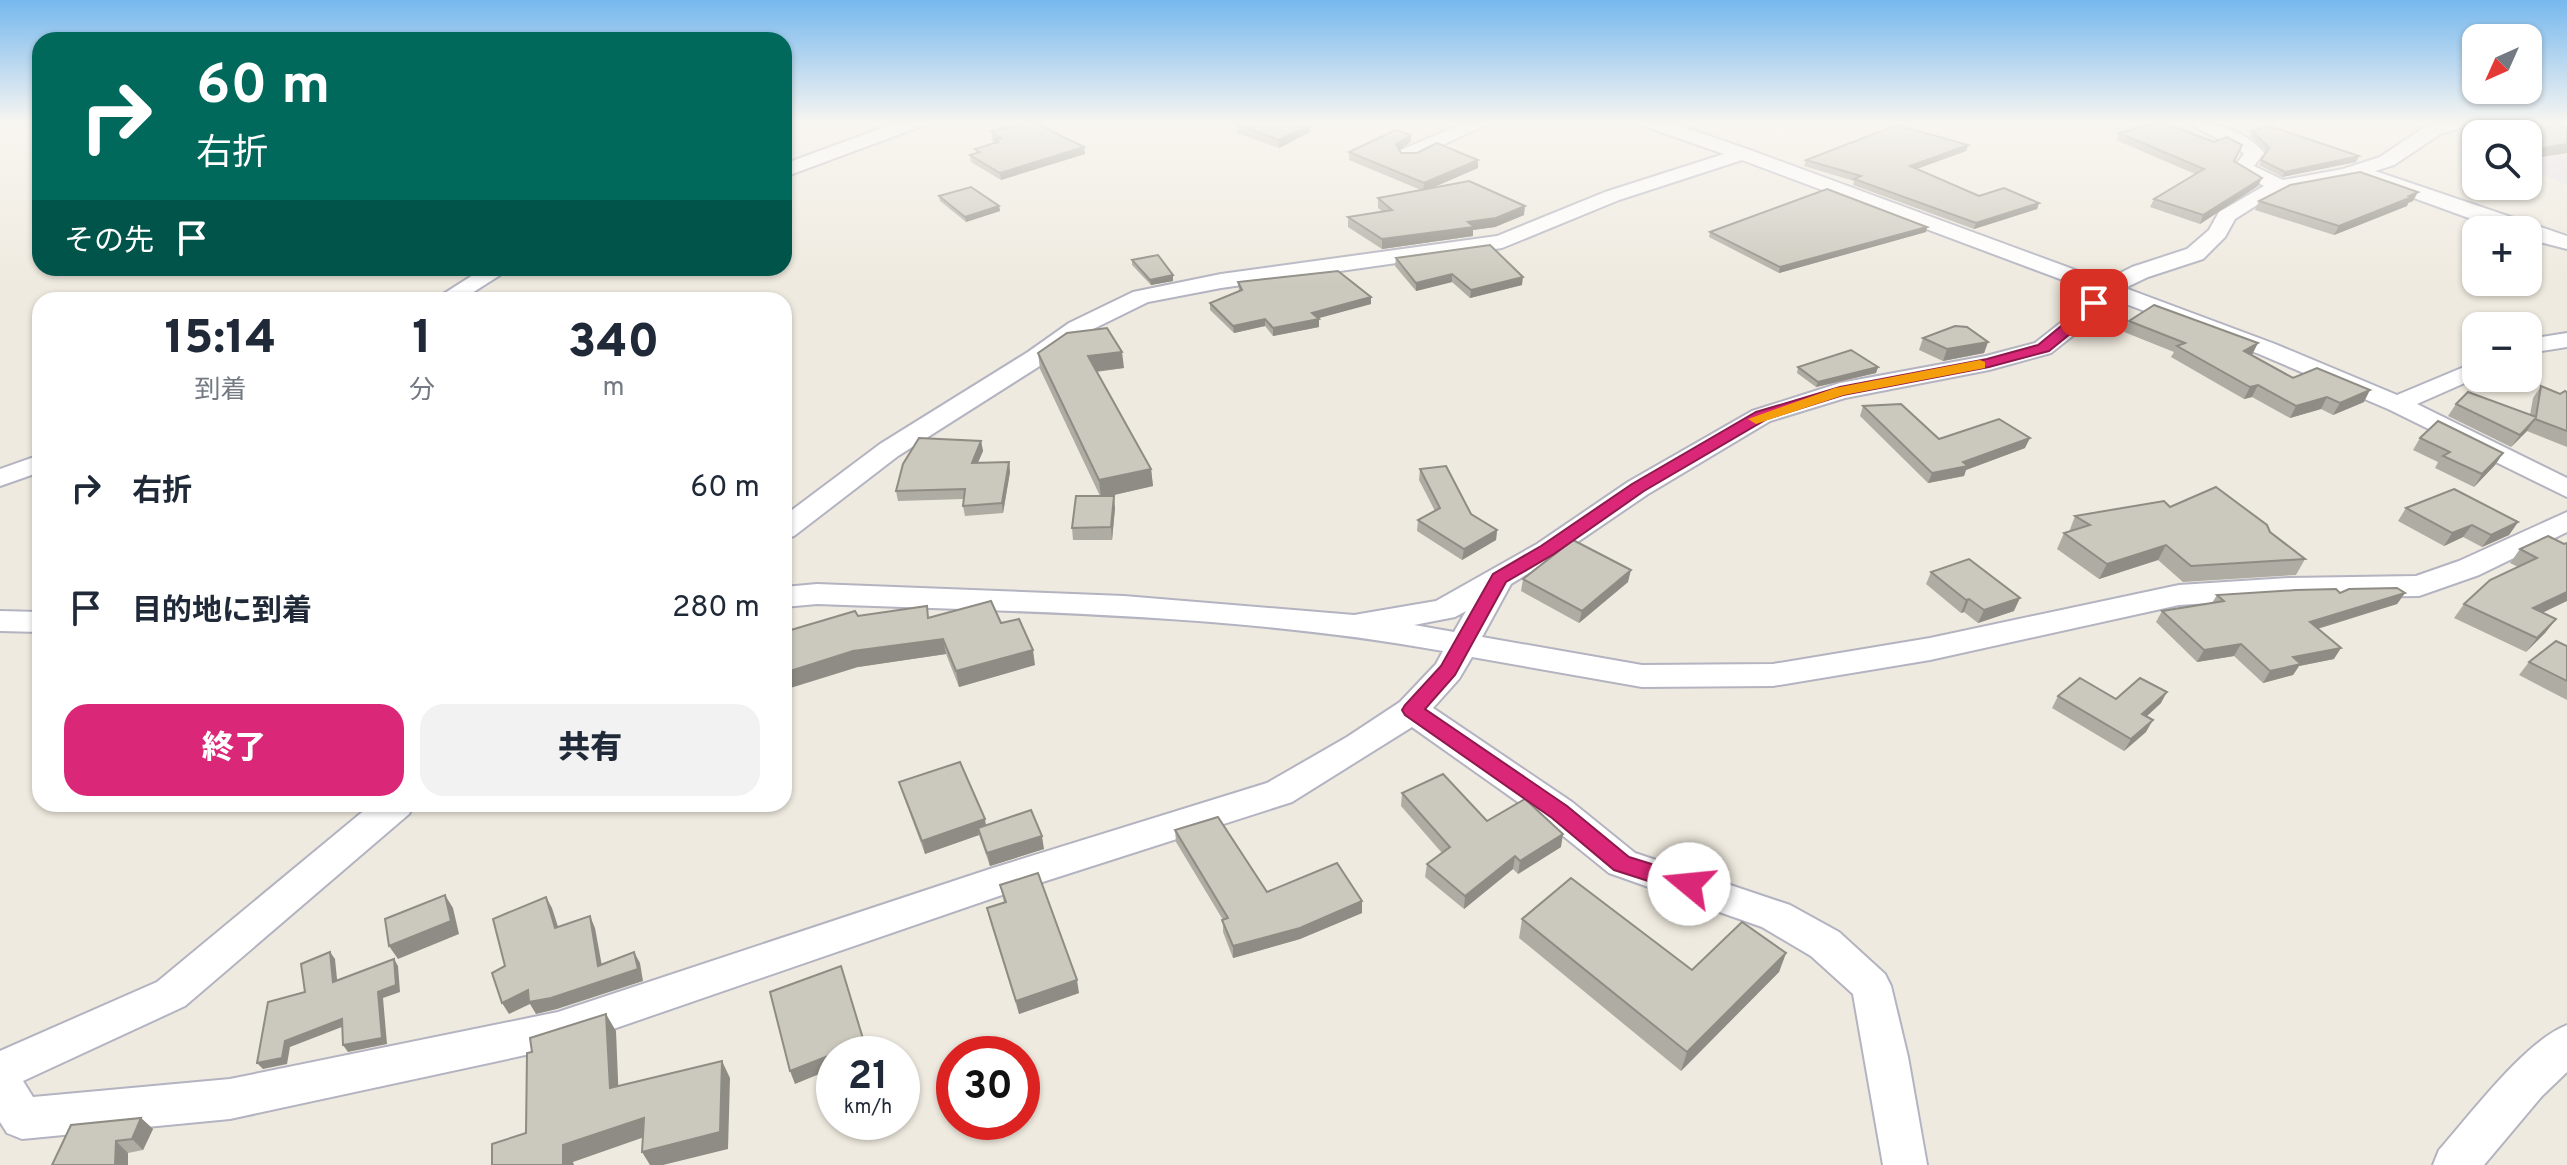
<!DOCTYPE html>
<html lang="ja">
<head>
<meta charset="utf-8">
<style>
  :root { --surface:#fff; --page:#f2f2f3; --text:#1f2937; --muted:#747a83; --accent:#db2777 }
  body { margin:0; font-family:Overpass,"Noto Sans JP",sans-serif; background:var(--page); color:var(--text); height:100vh; display:flex; flex-direction:column; font-size:30px; white-space:nowrap }
  * { box-sizing:border-box; margin:0 }
  p { font-size:26px; color:var(--muted) }
  .icon { flex:none; width:44px; height:44px; fill:none; stroke:currentColor; stroke-width:2; stroke-linecap:round; stroke-linejoin:round }
  .map { position:relative; flex:1; overflow:hidden }
  .sheet { position:absolute; left:32px; top:292px; width:760px; height:520px; display:flex; flex-direction:column; background:var(--surface); border-radius:24px; box-shadow:0 2px 6px #0004 }
  .sheet>* { flex:none }
  .banner { position:absolute; left:32px; top:32px; width:760px; height:244px; border-radius:24px; box-shadow:0 2px 6px #0004; background:#00695c; color:#fff; overflow:hidden }
  .needle { width:52px; rotate:225deg }
  .buttons { position:absolute; left:2462px; top:24px; display:grid; gap:16px }
  .buttons a { display:grid; place-items:center; width:80px; height:80px; border-radius:16px; background:var(--surface); box-shadow:0 2px 6px #0004; font-size:40px }
  .speed { position:absolute; left:816px; top:1036px; display:flex; gap:16px; font-size:40px; font-weight:700; text-align:center }
  .speed>* { display:grid; place-content:center; width:104px; height:104px; border-radius:50%; background:var(--surface); box-shadow:0 2px 6px #0004; line-height:1 }
  .speed small { font-size:20px; font-weight:400 }
  .speed .limit { border:12px solid #d22; background:#fff; color:#111 }
  .pin { position:absolute; display:grid; place-items:center; width:68px; height:68px; color:#fff; margin:-34px; border-radius:16px; box-shadow:0 4px 12px #0006 }
  .me { position:absolute; width:88px; margin:-44px; rotate:287deg; stroke-linejoin:round; filter:drop-shadow(0 0 6px #0008) }
  .turn { display:flex; align-items:center; gap:28px; height:168px; padding:0 32px; font-size:36px }
  .turn .icon { width:104px; height:104px; stroke-width:2.5 }
  .turn b { display:block; font-size:56px; line-height:68px }
  .then { display:flex; align-items:center; height:76px; padding:0 32px; background:#0003; gap:16px; font-size:30px }
  .eta { display:flex; justify-content:space-evenly; align-items:center; height:136px; text-align:center }
  .eta b { font-size:48px; font-weight:800; line-height:56px }
  .button { display:flex; gap:16px; margin-top:auto; padding:16px 32px }
  .button a { flex:1; height:92px; border-radius:24px; background:var(--accent); color:#fff; font-size:32px; font-weight:800; line-height:92px; text-align:center }
  .button a+a { background:var(--page); color:var(--text) }
  ul { padding:0; list-style:none }
  li { display:flex; align-items:center; gap:24px; height:120px; padding:0 32px }
  li div { flex:1 }
  li b { display:block; font-size:30px }
  li em { font-style:normal }
  .map>svg:first-child { display:block }
  .industrial { fill:#e3dfe8 }
  .lines { fill:none; stroke-linecap:round; stroke-linejoin:round }
  .minor-casing { stroke:#b3b3c1; stroke-width:4 }
  .minor { fill:#fff; fill-rule:evenodd }
  .wall { fill:#afaca3 }
  .shaded-wall { fill:#8e8c84 }
  .building { fill:#cbc8bd; stroke:#8e8c84; stroke-width:2 }
  .route { fill:#db2777; stroke:#8e194d; stroke-width:2 }
  .slow { fill:#f59e0b }
</style>
</head>
<body>
<div class="map">
<svg width="2567" height="1165" viewBox="0 0 2567 1165">
  <rect width="100%" height="100%" fill="#efeadf"/>
  <path class="industrial" d="M2567 155V185L2528 168V160Z"/>
  <g class="lines">
    <g class="minor-casing">
      <g id="minor">
        <path d="M898 122H925L922 126 784 177V164Z"/>
        <path d="M1466 122H1491L1415 158H1401L1398 154 1401 150Z"/>
        <path d="M1641 122H1669L1750 150 2105 281 2132 267 2187 249 2209 230 2219 212 2264 186 2233 168 2244 154 2240 150 2185 122C2212 122 2246 130 2264 153L2254 166 2283 180 2343 169 2380 157 2426 126 2440 122H2470L2467 126 2440 134 2394 165 2375 171 2567 236V249L2528 239V230H2502L2356 177 2285 191 2268 198 2235 219 2225 237 2203 259 2148 277 2125 288 2275 344 2397 395 2476 362V378L2417 404 2567 478V497L2388 409 2259 354 2110 298 2089 323 2051 353 1989 370 1845 398 1770 421 1648 494 1557 556 1511 584 1482 637 1642 665 1773 664 1930 638 2179 585 2289 578 2416 576 2459 561 2567 512V532L2479 575 2419 596 2289 598 2179 605 1930 660 1773 686 1642 687 1472 657 1459 679 1433 708 1572 802 1635 853 1790 905 1839 932 1885 974 1891 986 1908 1057 1927 1165H1883L1853 994 1811 956 1762 927 1609 873 1546 822 1412 727 1292 802 999 896 558 1048 230 1119 22 1139 7 1133 0 1122V1051L157 982 372 804H414L409 814 185 1006 23 1081 33 1097 230 1079 558 1012 993 868 1267 783 1347 737 1400 702 1436 664 1443 651C1237 614 1026 612 817 604L784 607V587L817 584 1124 596 1354 615 1436 601 1537 544 1628 482 1752 411 1840 383 1986 356 2035 343 2073 313 2092 291 1742 160 1619 200 1502 248 1221 288 1148 302 1085 333 1046 362 898 456 794 536 784 539V516L880 444 1028 352 1069 323 1133 292 1221 274 1497 236 1605 192 1724 154 1644 126ZM1466 611 1454 632 1414 625 1455 617Z"/>
        <path d="M484 268H511L461 300H434Z"/>
        <path d="M2567 333V347L2528 353V339Z"/>
        <path d="M40 455V472L0 486V469Z"/>
        <path d="M0 611 40 612V632L0 631Z"/>
        <path d="M2567 1025V1072L2542 1096 2484 1165H2433L2439 1150C2470 1115 2525 1041 2567 1025Z"/>
      </g>
    </g>
    <use href="#minor" class="minor"/>
  </g>
  <g class="wall">
    <path d="M1237 124H1311L1310 132 1279 148 1237 133Z"/>
    <path d="M2465 126 2567 128V153L2528 159V134H2476V143L2460 136Z"/>
    <path d="M991 131 1085 154 1001 180 971 162 970 155 976 153 975 149 995 143 994 140 992 138Z"/>
    <path d="M2252 131 2359 156 2356 162 2282 177 2259 165 2266 152 2250 136Z"/>
    <path d="M2119 133 2234 161 2262 178 2258 186 2200 224 2150 207 2154 199 2195 174 2116 140Z"/>
    <path d="M1411 135V142L1399 150 1401 153 1478 168 1431 188 1524 215 1495 227 1473 230V236L1382 249 1348 227V217L1383 212 1378 208V198L1421 190 1349 160V152Z"/>
    <path d="M1968 145 1966 151 1917 169 1979 196 2039 203 2037 209 1974 229 1853 185 1854 181 1804 166 1806 160Z"/>
    <path d="M939 196 999 206 1000 211 966 222 940 201Z"/>
    <path d="M2259 201H2413L2408 203 2407 206 2334 235 2255 210Z"/>
    <path d="M1927 227 1926 232 1779 273 1709 237 1710 232Z"/>
    <path d="M1396 258 1522 285 1470 298 1452 282 1416 291 1395 266Z"/>
    <path d="M1132 260 1173 275V281L1151 285 1132 265Z"/>
    <path d="M1238 282 1371 297V304L1318 318 1319 319V327L1273 336 1265 326 1234 333 1210 310V303L1239 291Z"/>
    <path d="M2129 321 2252 355 2293 378 2364 402 2333 415 2321 409 2290 418 2252 397 2244 399 2171 357 2174 352 2124 332Z"/>
    <path d="M1923 338 1988 342 1984 353 1943 361 1919 350Z"/>
    <path d="M1038 353 1124 368 1097 372 1151 469 1153 486 1109 496 1115 508 1112 540H1073L1072 528 1100 496 1040 369Z"/>
    <path d="M1798 367H1878L1876 373 1816 387 1797 373Z"/>
    <path d="M2541 386 2560 394 2567 392V447L2527 431 2511 447 2448 416 2456 404 2530 415 2533 398Z"/>
    <path d="M1863 406 1939 439 2025 448 1966 470 1964 476 1928 483 1860 416Z"/>
    <path d="M2420 438 2503 453 2495 465 2474 487 2435 468 2438 462 2413 450Z"/>
    <path d="M981 441 983 451 978 462H1009L1010 472 1003 513 965 516 963 506 964 499 898 501 896 491Z"/>
    <path d="M1420 469 1471 514 1497 530 1496 540 1462 560 1417 531 1418 520 1435 511 1419 480Z"/>
    <path d="M2170 507 2270 532 2305 559 2296 575 2183 582 2158 560 2099 579 2057 549 2064 533 2069 532 2075 516Z"/>
    <path d="M2406 508 2518 522 2509 535 2482 547 2463 537 2444 546 2398 521Z"/>
    <path d="M2548 536 2543 613 2556 619 2545 633 2526 652 2454 618 2464 604 2518 567 2510 563 2520 549Z"/>
    <path d="M1931 572 2014 611 1978 623 1964 612 1961 613 1926 584Z"/>
    <path d="M1523 579 1628 582 1579 623 1521 591Z"/>
    <path d="M2340 593H2405L2397 604 2318 629 2334 659 2299 666 2293 675 2263 683 2234 656 2197 662 2156 622 2162 611 2212 603 2217 595Z"/>
    <path d="M930 617 1001 623 1035 665 959 687 946 654 858 667Z"/>
    <path d="M2567 646V700L2519 675 2529 662Z"/>
    <path d="M2058 696 2116 699 2161 703 2146 717V732L2124 751 2052 708Z"/>
    <path d="M899 782 986 826 1044 849 990 866 979 835 925 854 903 795Z"/>
    <path d="M1402 793 1487 821 1561 847 1518 874 1513 869 1464 909 1425 877 1427 864 1442 853 1401 806Z"/>
    <path d="M1175 830 1267 892 1362 901V913L1300 939 1233 958 1223 932V920L1176 842Z"/>
    <path d="M1000 885 1079 993 1019 1014 990 921 987 908 1004 903Z"/>
    <path d="M1522 919 1692 970 1786 953 1779 972 1681 1071 1519 938Z"/>
    <path d="M141 1118 153 1129 143 1150 128 1153V1165H52Z"/>
  </g>
  <g class="shaded-wall">
    <path d="M1311 124 1310 132 1279 148V140Z"/>
    <path d="M1411 135V142L1396 152V144Z"/>
    <path d="M2567 144V153L2528 159V150Z"/>
    <path d="M1968 145 1966 151 1908 172 1910 166Z"/>
    <path d="M1084 147 1085 154 1001 180 1000 173Z"/>
    <path d="M2359 156 2356 162 2282 177 2285 172Z"/>
    <path d="M1478 160V168L1423 192 1424 183Z"/>
    <path d="M2262 178 2258 186 2200 224 2203 215Z"/>
    <path d="M2418 192 2413 201 2408 203 2407 206 2334 235 2339 226Z"/>
    <path d="M2039 203 2037 209 1974 229 1976 223Z"/>
    <path d="M999 206 1000 211 966 222 965 217Z"/>
    <path d="M1525 206 1524 215 1495 227 1473 230V236L1382 249V239L1468 222Z"/>
    <path d="M1927 227 1926 232 1779 273 1780 267Z"/>
    <path d="M1452 274V282L1416 291V283Z"/>
    <path d="M1173 275V281L1151 285 1150 280Z"/>
    <path d="M1523 277 1522 285 1470 298 1471 290Z"/>
    <path d="M1371 297V304L1312 320V313Z"/>
    <path d="M1265 319V326L1234 333 1233 326Z"/>
    <path d="M1319 319V327L1273 336V328Z"/>
    <path d="M1988 342 1984 353 1943 361 1947 349Z"/>
    <path d="M2258 343 2252 355 2238 362 2244 351Z"/>
    <path d="M1122 352 1124 368 1090 372 1088 356Z"/>
    <path d="M1878 367 1876 373 1816 387 1818 382Z"/>
    <path d="M2258 385 2252 397 2244 399 2250 387Z"/>
    <path d="M2370 390 2364 402 2333 415 2340 403Z"/>
    <path d="M2327 397 2321 409 2290 418 2296 406Z"/>
    <path d="M2535 419 2527 431 2511 447 2520 435Z"/>
    <path d="M2030 438 2025 448 1966 470 1964 476 1928 483 1932 473Z"/>
    <path d="M981 441 983 451 974 472 972 463Z"/>
    <path d="M2503 453 2495 465 2474 487 2482 474Z"/>
    <path d="M1009 462 1010 472 1003 513 1002 503Z"/>
    <path d="M1151 469 1153 486 1101 498 1099 480Z"/>
    <path d="M1114 496 1115 508 1112 540 1111 527Z"/>
    <path d="M2518 522 2509 535 2482 547 2491 535Z"/>
    <path d="M2472 525 2463 537 2444 546 2452 533Z"/>
    <path d="M1497 530 1496 540 1462 560 1464 549Z"/>
    <path d="M2166 545 2158 560 2099 579 2107 564Z"/>
    <path d="M1631 570 1628 582 1579 623 1582 611Z"/>
    <path d="M2567 592V601L2523 622 2533 608Z"/>
    <path d="M2405 593 2397 604 2303 633 2310 622Z"/>
    <path d="M2020 598 2014 611 1978 623 1984 610Z"/>
    <path d="M1969 599 1964 612 1961 613 1966 600Z"/>
    <path d="M2556 619 2545 633 2526 652 2537 638Z"/>
    <path d="M943 639 946 654 858 667 784 690V673L853 651Z"/>
    <path d="M2241 644 2234 656 2197 662 2204 650Z"/>
    <path d="M2341 648 2334 659 2299 666 2293 675 2263 683 2270 671 2293 657Z"/>
    <path d="M1033 650 1035 665 959 687 956 671Z"/>
    <path d="M2167 692 2161 703 2136 726 2142 714Z"/>
    <path d="M2153 720 2146 732 2124 751 2131 739Z"/>
    <path d="M985 819 987 832 978 828 979 835 925 854 922 841Z"/>
    <path d="M1563 834 1561 847 1518 874 1520 861Z"/>
    <path d="M1042 836 1044 849 990 866 987 853Z"/>
    <path d="M1515 856 1513 869 1464 909 1465 896Z"/>
    <path d="M445 895 453 908 459 934 398 959 389 946Z"/>
    <path d="M546 897 552 908 562 939 555 928Z"/>
    <path d="M1362 901V913L1300 939 1233 958V946Z"/>
    <path d="M590 916 595 928 604 977 598 966Z"/>
    <path d="M330 952 335 959 338 989 333 982Z"/>
    <path d="M634 952 640 963 643 981 557 1009 536 1014 530 1004 509 1014 502 1003 528 990Z"/>
    <path d="M1786 953 1779 972 1681 1071 1687 1052Z"/>
    <path d="M394 959 398 966 400 992 383 998 387 1044 348 1052 343 1045 378 992Z"/>
    <path d="M845 979 868 1054H834V1068L795 1084 790 1071Z"/>
    <path d="M1077 980 1079 993 1019 1014 1016 1001Z"/>
    <path d="M606 1014 616 1031 619 1104 610 1088Z"/>
    <path d="M342 1019 347 1025 290 1047 287 1064 263 1069 257 1063 285 1041Z"/>
    <path d="M722 1061 730 1078 728 1149 663 1165H650L642 1152Z"/>
    <path d="M141 1118 153 1129 143 1150 132 1139Z"/>
    <path d="M644 1118 653 1134 573 1162 574 1165H563V1145Z"/>
    <path d="M116 1141 128 1153V1165H115Z"/>
  </g>
  <g class="building">
    <path d="M1029 122H1033L1084 147 1000 173 970 155 980 152 975 149 998 142 994 140 1001 138 991 131Z"/>
    <path d="M1245 122H1306L1311 124 1279 140 1237 124Z"/>
    <path d="M2158 122H2162L2214 142 2227 137 2242 145 2234 161 2262 178 2203 215 2154 199 2204 169 2119 133Z"/>
    <path d="M2495 122H2554L2567 128V144L2528 150V134H2484L2465 126Z"/>
    <path d="M1897 125 1968 145 1910 166 1979 196 2004 188 2039 203 1976 223 1854 179 1861 176 1806 160Z"/>
    <path d="M2269 126 2359 156 2285 172 2261 160 2269 148 2252 131Z"/>
    <path d="M1396 130 1411 135 1396 144 1401 153H1417L1437 143 1478 160 1424 183 1349 152Z"/>
    <path d="M2360 172 2418 192 2409 196 2412 197 2339 226 2259 201 2290 185Z"/>
    <path d="M1469 181 1525 206 1496 218 1468 222 1474 227 1382 239 1348 217 1392 210 1378 198Z"/>
    <path d="M971 187 999 206 965 217 939 196Z"/>
    <path d="M1827 189 1927 227 1780 267 1710 232Z"/>
    <path d="M1490 245 1523 277 1471 290 1452 274 1416 283 1396 258Z"/>
    <path d="M1158 255 1173 275 1150 280 1132 260Z"/>
    <path d="M1338 271 1371 297 1312 313 1319 319 1273 328 1265 319 1233 326 1210 303 1242 290 1238 282Z"/>
    <path d="M2154 305 2258 343 2244 351 2293 378 2317 368 2370 390 2340 403 2327 397 2296 406 2258 385 2250 387 2177 346 2185 343 2129 321Z"/>
    <path d="M1955 326 1967 327 1988 342 1947 349 1923 338Z"/>
    <path d="M1107 328 1122 352 1088 356 1151 469 1099 480 1038 353 1067 333Z"/>
    <path d="M1851 350 1878 367 1818 382 1798 367Z"/>
    <path d="M2541 386 2560 394 2565 391 2567 392V431L2535 419 2520 435 2456 404 2468 392 2536 417Z"/>
    <path d="M1901 404 1939 439 1999 419 2030 438 1963 462 1968 466 1932 473 1863 406Z"/>
    <path d="M2438 421 2503 453 2482 474 2443 456 2450 452 2420 438Z"/>
    <path d="M919 438 981 441 972 463 1009 462 1002 503 963 506 965 489 896 491 903 464Z"/>
    <path d="M1446 466 1471 514 1497 530 1464 549 1418 520 1440 508 1420 469Z"/>
    <path d="M2216 487 2267 525 2270 532 2305 559 2191 566 2166 545 2107 564 2064 533 2090 525 2075 516 2164 501 2170 507Z"/>
    <path d="M2454 489 2518 522 2491 535 2472 525 2452 533 2406 508Z"/>
    <path d="M1076 496H1114L1111 527 1072 528Z"/>
    <path d="M2548 536 2564 544 2567 543V592L2533 608 2556 619 2537 638 2464 604 2490 580 2537 558 2520 549Z"/>
    <path d="M1573 540 1631 570 1582 611 1523 579Z"/>
    <path d="M1969 559 2020 598 1984 610 1969 599 1966 600 1931 572Z"/>
    <path d="M2397 588 2405 593 2310 622 2341 648 2293 657 2301 664 2270 671 2241 644 2204 650 2162 611 2224 601 2217 595 2296 590 2336 589 2340 593 2349 589Z"/>
    <path d="M991 601 1001 623 1019 619 1033 650 956 671 943 639 853 651 784 673V632L855 611 858 616 927 606 928 618Z"/>
    <path d="M2556 641 2567 646V681L2529 662Z"/>
    <path d="M2080 678 2116 699 2140 678 2167 692 2142 714 2153 720 2131 739 2058 696Z"/>
    <path d="M960 762 985 819 922 841 899 782Z"/>
    <path d="M1443 774 1487 821 1525 799 1563 834 1520 861 1515 856 1465 896 1427 864 1450 847 1402 793Z"/>
    <path d="M1031 810 1042 836 987 853 978 828Z"/>
    <path d="M1218 817 1267 892 1337 863 1362 901 1300 928 1233 946 1222 920 1228 918 1175 830Z"/>
    <path d="M1038 873 1077 980 1016 1001 987 908 1006 902 1000 885Z"/>
    <path d="M1571 878 1692 970 1742 922 1786 953 1687 1052 1522 919Z"/>
    <path d="M445 895 451 921 389 946 385 919Z"/>
    <path d="M546 897 555 928 590 916 598 966 634 952 638 969 551 998 529 1002 528 990 502 1003 492 973 505 966 493 919Z"/>
    <path d="M330 952 333 982 394 959 396 985 378 992 382 1038 343 1045 342 1019 285 1041 282 1058 257 1063 268 1002 305 992 301 964Z"/>
    <path d="M841 966 864 1042 790 1071 770 992Z"/>
    <path d="M606 1014 610 1088 722 1061 720 1132 642 1152 644 1118 563 1145V1165H492V1144L526 1133 527 1053 532 1052 530 1038Z"/>
    <path d="M141 1118 132 1139 116 1141 115 1165H52L71 1125Z"/>
  </g>
  <linearGradient id="sky" x2="0" y2="1"><stop stop-color="#76b8ee"/><stop offset="0.43" stop-color="#f8f6f1"/><stop offset="1" stop-color="#f8f6f1" stop-opacity="0"/></linearGradient>
  <rect width="2567" height="285" fill="url(#sky)"/>
  <path class="route" d="M2094 299 2101 303 2086 321 2049 351 1989 367 1843 395 1767 419 1644 491 1554 554 1506 582 1455 675 1425 709 1567 806 1629 857 1697 878 1701 884 1697 891 1689 894 1614 870 1552 818 1405 715 1402 710 1405 705 1441 666 1493 574 1541 546 1632 484 1756 412 1840 387 1987 359 2038 345Z"/>
  <path class="slow" d="M1980 360 1985 362V368L1844 395 1756 424 1748 419 1835 388Z"/>
</svg>
<div class="buttons">
<a><svg class="needle" viewBox="-14 -14 28 28"><path d="M0-13l5 13h-10z" fill="#e53935"/><path d="M0 13l5-13h-10z" fill="#747a83"/></svg></a>
<a><svg class="icon" aria-label="search" viewBox="0 0 24 24"><circle cx="10" cy="10" r="6"/><path d="M15 15l6 6"/></svg></a>
<a>+</a>
<a>−</a>
</div>
<div class="speed"><div>21<small>km/h</small></div><div class="limit">30</div></div>
<div class="pin" style="left:2094px;top:303px;background:#d93025"><svg class="icon" aria-label="arrive" viewBox="0 0 24 24"><path d="M6 21V4h12l-3 4 3 4H6"/></svg></div>
<svg class="me" style="left:1689px;top:884px" viewBox="-20 -20 40 40"><circle r="19" fill="#fff"/><path d="M0-13L10 11 0 6-10 11z" fill="#db2777"/></svg>
<div class="banner">
<div class="turn"><svg class="icon" aria-label="right" viewBox="0 0 24 24"><path d="M7 20v-9h11M14 6l5 5-5 5"/></svg><div><b>60 m</b>右折</div></div>
<div class="then">その先<svg class="icon" aria-label="arrive" viewBox="0 0 24 24"><path d="M6 21V4h12l-3 4 3 4H6"/></svg></div>
</div>
<section class="sheet">
<div class="eta">
<div><b>15:14</b><p>到着</p></div>
<div><b>1</b><p>分</p></div>
<div><b>340</b><p>m</p></div>
</div>
<ul>
<li><svg class="icon" aria-label="right" viewBox="0 0 24 24"><path d="M7 20v-9h11M14 6l5 5-5 5"/></svg><div><b>右折</b></div><em>60 m</em></li>
<li><svg class="icon" aria-label="arrive" viewBox="0 0 24 24"><path d="M6 21V4h12l-3 4 3 4H6"/></svg><div><b>目的地に到着</b></div><em>280 m</em></li>
</ul>
<div class="button"><a>終了</a><a>共有</a></div>
</section>
</div>
</body>
</html>
